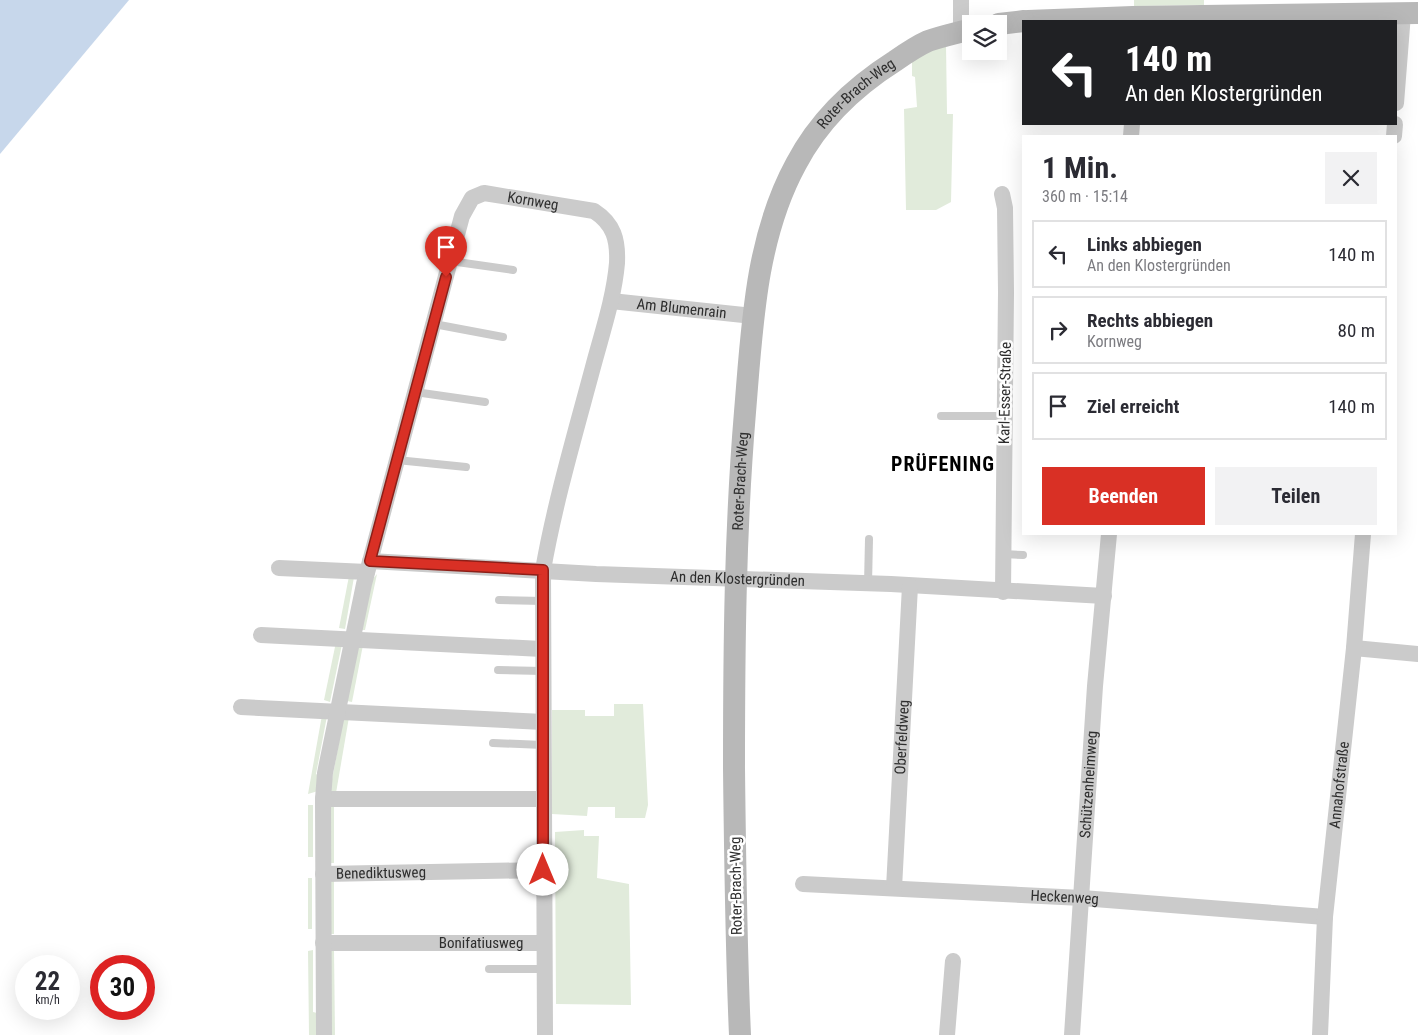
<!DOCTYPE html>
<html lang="de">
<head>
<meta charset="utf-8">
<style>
  :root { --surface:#fff; --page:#f2f2f3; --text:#2b2b33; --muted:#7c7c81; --line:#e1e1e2; --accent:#d93025 }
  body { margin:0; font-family:"Roboto Condensed",sans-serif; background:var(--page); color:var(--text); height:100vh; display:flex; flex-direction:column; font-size:19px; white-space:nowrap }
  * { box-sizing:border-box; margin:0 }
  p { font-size:16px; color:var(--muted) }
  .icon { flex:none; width:28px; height:28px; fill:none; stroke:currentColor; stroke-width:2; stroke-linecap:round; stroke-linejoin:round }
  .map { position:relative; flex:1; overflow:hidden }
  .details { position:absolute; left:1022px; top:135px; width:375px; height:400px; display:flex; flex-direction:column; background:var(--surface); border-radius:0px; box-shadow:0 5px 20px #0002 }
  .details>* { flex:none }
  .banner { position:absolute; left:1022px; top:20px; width:375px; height:105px; border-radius:0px; box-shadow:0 5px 20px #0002; background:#202124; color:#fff; overflow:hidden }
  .tools { position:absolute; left:962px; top:15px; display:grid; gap:10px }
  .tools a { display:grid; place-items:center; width:45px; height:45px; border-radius:0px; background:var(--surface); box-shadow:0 5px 20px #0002; font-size:25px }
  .speed { position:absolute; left:15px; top:955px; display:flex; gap:10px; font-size:25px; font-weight:700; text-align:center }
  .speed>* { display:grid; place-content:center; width:65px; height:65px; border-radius:50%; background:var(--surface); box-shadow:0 5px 20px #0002; line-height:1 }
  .speed small { font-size:12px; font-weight:400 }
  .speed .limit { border:8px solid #d22; background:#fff; color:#111 }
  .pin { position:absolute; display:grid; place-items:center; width:42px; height:42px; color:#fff; margin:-51px -21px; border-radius:50% 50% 50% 0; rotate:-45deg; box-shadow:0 0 5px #0007 }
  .pin .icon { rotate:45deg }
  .me { position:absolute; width:55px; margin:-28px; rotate:0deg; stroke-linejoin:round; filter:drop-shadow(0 0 4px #0008) }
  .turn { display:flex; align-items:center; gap:18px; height:105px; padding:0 20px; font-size:22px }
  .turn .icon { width:65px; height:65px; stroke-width:2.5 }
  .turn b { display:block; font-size:35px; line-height:42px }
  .round { display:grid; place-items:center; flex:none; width:52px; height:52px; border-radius:0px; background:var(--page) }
  .overview { display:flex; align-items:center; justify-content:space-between; height:85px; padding:0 20px }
  h1 { font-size:30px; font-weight:700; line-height:38px }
  .cta { display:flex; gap:10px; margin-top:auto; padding:10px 20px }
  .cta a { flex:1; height:58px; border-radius:0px; background:var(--accent); color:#fff; font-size:20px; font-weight:700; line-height:58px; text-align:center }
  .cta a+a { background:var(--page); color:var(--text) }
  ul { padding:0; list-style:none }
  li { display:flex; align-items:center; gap:15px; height:68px; margin:0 10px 8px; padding:0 10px; border:2px solid var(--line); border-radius:0px }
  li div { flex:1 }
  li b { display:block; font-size:19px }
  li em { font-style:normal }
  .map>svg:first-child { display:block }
  .green { fill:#e1ebdb }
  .water { fill:#c7d7eb }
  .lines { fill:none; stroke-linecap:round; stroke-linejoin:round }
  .lane { stroke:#cbcbcb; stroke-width:8 }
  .street { stroke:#cbcbcb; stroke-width:16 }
  .secondary { stroke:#b8b8b8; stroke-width:22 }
  .route-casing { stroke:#8d1f18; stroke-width:12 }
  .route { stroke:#d93025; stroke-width:9 }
  .labels { text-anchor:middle; stroke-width:5; stroke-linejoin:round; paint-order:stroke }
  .street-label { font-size:15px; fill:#2e2e2e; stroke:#fff }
  .district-label { font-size:20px; font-weight:bold; letter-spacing:1px; fill:#000; stroke:#fff }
</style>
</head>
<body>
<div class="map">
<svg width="1418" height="1035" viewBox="0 0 1418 1035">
  <rect width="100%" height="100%" fill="#fff"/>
  <g class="green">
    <path d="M1134 0H1204V5L1134 6Z"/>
    <path d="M946 44 947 114H953L951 202 936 210H906L904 109 917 107 915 77 912 76V57Z"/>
    <path d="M377 574 365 630H361L372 580Z"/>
    <path d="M349 576 354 577 345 629 339 628Z"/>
    <path d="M336 642 342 644 330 702 324 700Z"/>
    <path d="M357 644 363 645 352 702 347 701Z"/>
    <path d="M614 704H643L648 805 645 818H615V807H588L587 816 552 814V710H585V716H614Z"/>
    <path d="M322 715 327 716 316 774 319 776 318 791 308 794Z"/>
    <path d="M344 716 349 717 336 793 330 790Z"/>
    <rect x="308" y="805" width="5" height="52"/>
    <path d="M330 805H334V863H329Z"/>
    <path d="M584 830V836H599L597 878 629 884 631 1005 556 1004 555 832Z"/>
    <rect x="308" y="878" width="4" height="51"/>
    <path d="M329 878H334V934H330Z"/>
    <path d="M313 950V1012L317 1013 318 1035H309L308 951Z"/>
    <path d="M330 950H334L335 1035H330Z"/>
  </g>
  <path class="water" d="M0 0H129L0 154Z"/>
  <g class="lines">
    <g class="lane">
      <path d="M450 261 513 270"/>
      <path d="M434 324 503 337"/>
      <path d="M415 392 485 402"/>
      <path d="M941 416H1004"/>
      <path d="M397 460 466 467"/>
      <path d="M1003 554 1023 555"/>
      <path d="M868 584 869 539"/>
      <path d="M499 600 543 601"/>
      <path d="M498 670 543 671"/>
      <path d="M493 743 543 745"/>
      <path d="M489 969H544"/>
    </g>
    <g class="street">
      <path d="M961 32V0"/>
      <path d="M1396 103 1403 14"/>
      <path d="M1131 136 1132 124"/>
      <path d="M1394 136 1395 124"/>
      <path d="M1002 194 1005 208 1006 292 1003 592"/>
      <path id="s1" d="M611 301 753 316"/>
      <path id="s2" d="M370 561 596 574 891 584 1104 596"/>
      <path d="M279 568 367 572"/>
      <path d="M261 635 542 649"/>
      <path d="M1354 648 1418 654"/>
      <path d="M241 707 543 722"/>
      <path d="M323 799H543"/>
      <path id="s3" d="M323 874 543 870"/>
      <path id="s4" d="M803 884 1082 898 1325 917"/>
      <path id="s5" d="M894 888 910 586"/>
      <path id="s6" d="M323 943H544"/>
      <path id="s7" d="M324 1035 323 799 325 773 364 584 462 216 472 198 484 193 594 211C614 224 618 240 617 263 614 298 602 333 593 367 575 434 555 502 543 570L545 1035"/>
      <path d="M947 1035 953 961"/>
      <path id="s8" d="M1072 1035 1095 686 1109 534"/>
      <path id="s9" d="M1320 1035 1325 917 1354 648 1363 534"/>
    </g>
    <g class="secondary">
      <path d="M1028 21 1133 17 1418 13"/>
      <path d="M999 24 1024 21"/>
      <path id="s10" d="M740 1035C736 946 735 857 734 768 734 649 735 531 745 412 752 329 755 239 796 164 819 120 854 87 895 61 905 54 917 46 928 41 942 36 957 33 971 29"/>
    </g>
  </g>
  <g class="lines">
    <g class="route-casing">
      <path id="route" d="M446 277 370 561 543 570V870"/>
    </g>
    <use href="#route" class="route"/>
  </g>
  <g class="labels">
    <g class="street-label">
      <text dy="5" stroke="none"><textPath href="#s10" startOffset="972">Roter-Brach-Weg</textPath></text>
      <text dy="5" stroke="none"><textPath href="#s7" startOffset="919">Kornweg</textPath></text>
      <text dy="5" stroke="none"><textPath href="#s1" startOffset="71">Am Blumenrain</textPath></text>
      <text transform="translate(1005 393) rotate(-89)" y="5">Karl-Esser-Straße</text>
      <text dy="5" stroke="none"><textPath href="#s10" startOffset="554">Roter-Brach-Weg</textPath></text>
      <text dy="5" stroke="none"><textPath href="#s2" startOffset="368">An den Klostergründen</textPath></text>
      <text dy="5" stroke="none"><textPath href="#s5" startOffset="151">Oberfeldweg</textPath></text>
      <text dy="5" stroke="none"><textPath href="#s8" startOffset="251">Schützenheimweg</textPath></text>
      <text dy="5" stroke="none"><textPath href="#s9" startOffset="251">Annahofstraße</textPath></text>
      <text dy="5" stroke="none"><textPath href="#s3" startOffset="58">Benediktusweg</textPath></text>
      <text transform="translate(736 886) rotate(-91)" y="5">Roter-Brach-Weg</text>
      <text dy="5" stroke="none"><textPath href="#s4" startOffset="262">Heckenweg</textPath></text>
      <text dy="5" stroke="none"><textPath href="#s6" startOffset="158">Bonifatiusweg</textPath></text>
    </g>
    <g class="district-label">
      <text x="943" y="471">PRÜFENING</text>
    </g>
  </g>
</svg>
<div class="tools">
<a><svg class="icon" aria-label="layers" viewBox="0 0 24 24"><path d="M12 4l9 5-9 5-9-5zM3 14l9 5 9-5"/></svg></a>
</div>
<div class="speed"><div>22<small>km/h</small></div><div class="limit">30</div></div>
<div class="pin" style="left:446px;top:277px;background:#d93025"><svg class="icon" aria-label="arrive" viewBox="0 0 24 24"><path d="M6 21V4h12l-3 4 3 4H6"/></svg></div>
<svg class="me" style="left:543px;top:870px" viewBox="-20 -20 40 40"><circle r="19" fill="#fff"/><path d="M0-13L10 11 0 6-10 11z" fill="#d93025"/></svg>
<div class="banner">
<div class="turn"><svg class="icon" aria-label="left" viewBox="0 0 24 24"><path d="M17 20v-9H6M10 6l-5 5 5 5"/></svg><div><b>140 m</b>An den Klostergründen</div></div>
</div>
<section class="details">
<div class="overview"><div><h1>1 Min.</h1><p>360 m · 15:14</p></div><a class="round"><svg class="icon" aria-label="close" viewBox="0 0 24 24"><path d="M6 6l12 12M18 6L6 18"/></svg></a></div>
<ul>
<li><svg class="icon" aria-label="left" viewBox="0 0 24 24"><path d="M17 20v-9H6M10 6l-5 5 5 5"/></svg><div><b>Links abbiegen</b><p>An den Klostergründen</p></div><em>140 m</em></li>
<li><svg class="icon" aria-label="right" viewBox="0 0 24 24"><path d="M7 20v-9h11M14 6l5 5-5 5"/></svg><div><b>Rechts abbiegen</b><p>Kornweg</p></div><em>80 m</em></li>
<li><svg class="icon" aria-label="arrive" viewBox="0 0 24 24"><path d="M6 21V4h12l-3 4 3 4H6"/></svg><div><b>Ziel erreicht</b></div><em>140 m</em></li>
</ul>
<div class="cta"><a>Beenden</a><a>Teilen</a></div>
</section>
</div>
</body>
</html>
